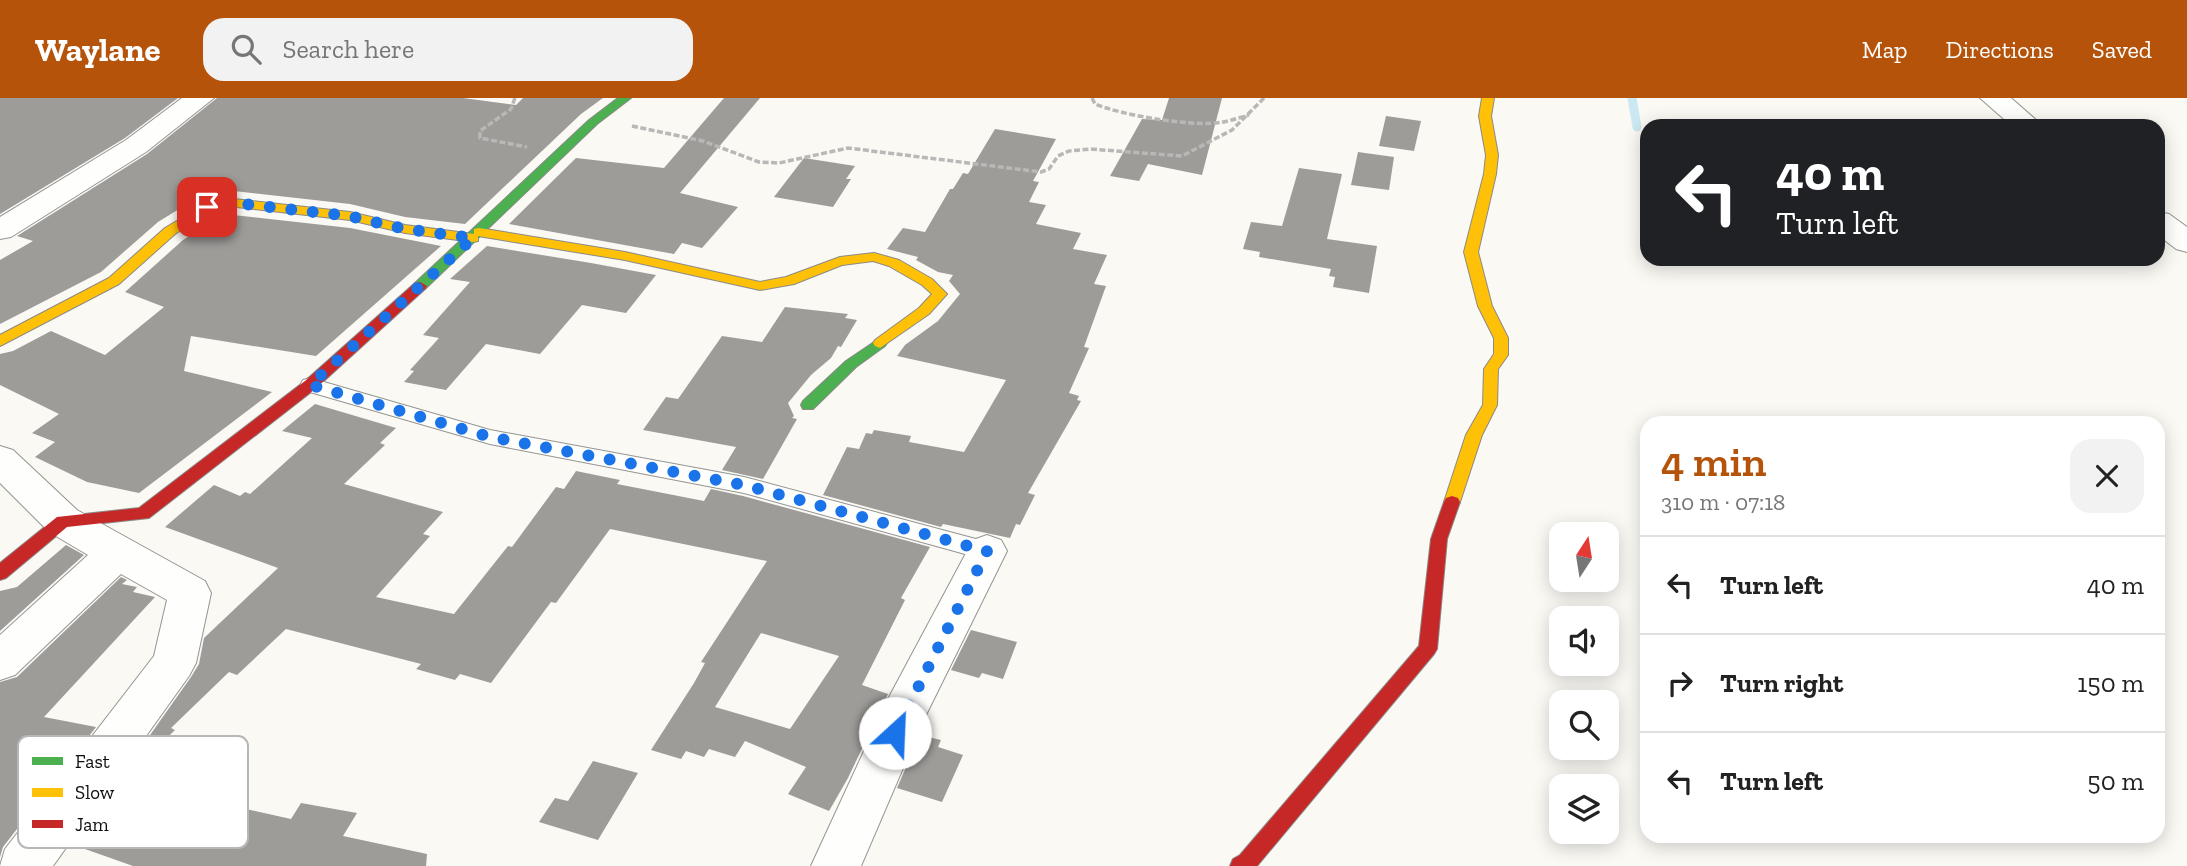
<!DOCTYPE html>
<html lang="en">
<head>
<meta charset="utf-8">
<style>
  :root { --surface:#fff; --page:#f2f2f2; --text:#222; --muted:#767676; --line:#e0e0e0; --accent:#b45309 }
  body { margin:0; font-family:"Zilla Slab",serif; background:var(--page); color:var(--text); height:100vh; display:flex; flex-direction:column; font-size:26px; white-space:nowrap }
  * { box-sizing:border-box; margin:0 }
  p { font-size:23px; color:var(--muted) }
  .icon { flex:none; width:38px; height:38px; fill:none; stroke:currentColor; stroke-width:2; stroke-linecap:round; stroke-linejoin:round }
  .map { position:relative; flex:1; overflow:hidden }
  .panel { position:absolute; left:1640px; top:318px; width:525px; height:427px; display:flex; flex-direction:column; background:var(--surface); border-radius:21px; box-shadow:0 4px 18px #0003 }
  .panel>* { flex:none }
  .guide { position:absolute; left:1640px; top:21px; width:525px; height:147px; border-radius:21px; box-shadow:0 4px 18px #0003; background:#202124; color:#fff; overflow:hidden }
  .needle { width:46px; rotate:12deg }
  .buttons { position:absolute; left:1549px; top:424px; display:grid; gap:14px }
  .buttons a { display:grid; place-items:center; width:70px; height:70px; border-radius:14px; background:var(--surface); box-shadow:0 4px 18px #0003; font-size:35px }
  .pin { position:absolute; display:grid; place-items:center; width:60px; height:60px; color:#fff; margin:-30px; border-radius:14px; box-shadow:0 4px 10px #0006 }
  .me { position:absolute; width:77px; margin:-38px; rotate:25deg; stroke-linejoin:round; filter:drop-shadow(0 0 5px #0008) }
  .turn { display:flex; align-items:center; gap:24px; height:147px; padding:0 21px; font-size:32px }
  .turn .icon { width:91px; height:91px; stroke-width:2.5 }
  .turn b { display:block; font-size:49px; line-height:60px }
  .round { display:grid; place-items:center; flex:none; width:74px; height:74px; border-radius:21px; background:var(--page) }
  .headline { display:flex; align-items:center; justify-content:space-between; height:119px; padding:0 21px }
  h1 { font-size:42px; font-weight:600; line-height:52px; color:var(--accent) }
  ul { padding:0; list-style:none }
  li { display:flex; align-items:center; gap:21px; height:98px; padding:0 21px; border-top:2px solid var(--line) }
  li div { flex:1 }
  li b { display:block; font-size:26px }
  li em { font-style:normal }
  header { display:flex; align-items:center; gap:42px; box-sizing:border-box; height:98px; padding:0 35px; background:var(--accent); color:#fff }
  header strong { font-size:33px }
  nav { display:flex; gap:38px; margin-inline-start:auto; font-size:24px }
  .search { width:490px; height:63px; background:var(--page); display:flex; align-items:center; gap:18px; box-sizing:border-box; padding:0 24px; border-radius:21px; color:var(--muted); font-size:26px }
  .map>svg:first-child { display:block }
  .lines { fill:none; stroke-linecap:round; stroke-linejoin:round }
  .stream { stroke:#cce8f3; stroke-width:9 }
  .building { fill:#9e9c99; fill-rule:evenodd }
  .lane-casing { stroke:#949492; stroke-width:2 }
  .street-casing { stroke:#949492; stroke-width:2 }
  .fast-casing { stroke:#8b8a88; stroke-width:2 }
  .slow-casing { stroke:#8b8a88; stroke-width:2 }
  .jam-casing { stroke:#8b8a88; stroke-width:2 }
  .path { stroke:#b8b8b7; stroke-width:3.5; stroke-dasharray:6 2.5; stroke-linecap:butt }
  .lane { fill:#fefefd; fill-rule:evenodd }
  .street { fill:#fefefd; fill-rule:evenodd }
  .fast { fill:#4caf50; fill-rule:evenodd }
  .slow { fill:#ffc107; fill-rule:evenodd }
  .jam { fill:#c62828; fill-rule:evenodd }
  .route { stroke:#1a73e8; stroke-width:12; stroke-dasharray:0 21.6 }
  .key { fill:#fff; stroke:#b7b7b7; stroke-width:2 }
  .key-label { font-size:19px; fill:#0e0e0e }
</style>
</head>
<body>
<header>
<strong>Waylane</strong>
<div class="search"><svg class="icon" aria-label="search" viewBox="0 0 24 24"><circle cx="10" cy="10" r="6"/><path d="M15 15l6 6"/></svg>Search here</div>
<nav><a>Map</a><a>Directions</a><a>Saved</a></nav>
</header>
<div class="map">
<svg width="2187" height="768" viewBox="0 0 2187 768">
  <rect width="100%" height="100%" fill="#faf9f4"/>
  <g class="lines">
    <path class="stream" d="M1632 0 1637 29"/>
  </g>
  <g class="building">
    <path d="M0 0H178L125 40 0 116Z"/>
    <path d="M217 0H463L516 7 523 0H603L581 16 465 126 405 119 350 106 216 91 205 95 158 124 101 174 0 226V162L33 143 17 138 147 56Z"/>
    <path d="M724 0H760L680 95 738 109 702 150 682 145 674 156 509 126 576 60 664 70Z"/>
    <path d="M1169 0H1222L1202 77 1148 66 1139 83 1110 78 1142 21 1162 22Z"/>
    <path d="M1386 18 1421 23 1414 53 1379 48Z"/>
    <path d="M995 31 1056 41 1033 83 1039 84 1029 104 1046 107 1036 126 1081 135 1073 151 1107 157 1094 186 1106 188 1084 249 1089 250 1069 295 1079 298 1077 302 1081 303 1028 395 1035 397 1020 427 1016 426 1010 440 943 426 941 429 823 397 847 349 859 351 866 335 872 336 874 332 911 338 909 344 964 354 1006 282 897 258 905 247 938 223 960 196 949 183 953 177 938 174 916 162 918 159 887 151 903 130 925 134 950 91H953L963 75 968 76Z"/>
    <path d="M1358 54 1394 59 1389 92 1351 87Z"/>
    <path d="M804 60 855 68 846 81H851L833 109 774 99Z"/>
    <path d="M1299 70 1342 76 1327 141 1377 148 1369 195 1333 189 1335 179 1329 178 1331 171 1259 159 1260 154 1243 151 1251 124 1282 128Z"/>
    <path d="M224 116 350 130 441 148 316 258 191 238 184 273 272 294 139 395 87 384 35 359 55 344 32 335 59 316 0 287V256L13 253 51 233 105 257 164 209 125 194 183 142Z"/>
    <path d="M487 148 591 165 656 177 626 215 582 207 540 256 486 246 446 292 404 284 414 273 410 272 439 240 423 237 470 184 450 181Z"/>
    <path d="M785 209 848 216 845 220 857 222 841 249 838 248 831 260 811 277 788 305 794 318 792 320 797 321 763 381 722 372 736 349 643 332 666 299 678 301 722 238 762 244Z"/>
    <path d="M315 306 396 330 380 345 385 347 344 386 443 414 423 436 430 438 376 499 454 516 508 448 512 449 556 389 564 391 576 373 620 382 617 386 704 403 711 391 743 398 930 449 901 500 905 502 862 587 888 596 848 680 829 713 788 696 806 669 745 643 735 659 709 651 704 659 686 653 681 661 651 652 694 585 705 565 701 564 767 463 610 431 556 505 551 504 491 585 460 576 455 582 416 571 421 566 286 531 237 577 229 574 171 630 175 632 145 661 136 657 191 579 199 566 204 540 278 470 165 429 214 387 240 398 245 394 250 396 312 340 282 333ZM761 535 839 558 790 631 715 609Z"/>
    <path d="M66 447 84 457 0 533V493L17 489Z"/>
    <path d="M121 479 127 482 122 486 137 489 133 494 155 499 44 619 96 629 3 749 0 759V584L17 579Z"/>
    <path d="M971 532 1017 544 1003 581 982 575 979 580 951 572Z"/>
    <path d="M920 637 941 642 938 649 963 657 942 704 897 690Z"/>
    <path d="M593 663 638 675 598 742 539 724 555 700 568 703Z"/>
    <path d="M141 691 211 715 219 705 291 721 301 705 357 715 343 738 427 756 426 768H133L85 751Z"/>
  </g>
  <g class="lines">
    <g class="lane-casing">
      <path id="lane" d="M310 280 490 332 744 379 987 444 995 447 998 453 995 459 987 462 744 395 490 346 303 292 300 287 303 282Z"/>
    </g>
    <g class="street-casing">
      <g id="street">
        <path d="M182 0H214L146 54 11 139 0 141V119L126 42Z"/>
        <path d="M1980 0H2011L2043 28H2012Z"/>
        <path d="M2158 114 2169 116 2187 129V154L2176 151 2158 137Z"/>
        <path d="M0 348 13 352 77 412 205 483 211 495 196 565 189 578 53 768H0L5 751 154 558 167 502 121 476 15 577 0 582V537L88 457 49 434 0 385Z"/>
        <path d="M987 437 1001 442 1007 453 925 619 861 768H811L888 601 973 442Z"/>
      </g>
    </g>
    <g class="fast-casing">
      <g id="fast">
        <path d="M618 0H631L597 26 425 191H415L413 188 415 185 589 22Z"/>
        <path d="M880 240 885 242 887 245 885 248 856 269 813 311H803L801 307 803 303 846 263Z"/>
      </g>
    </g>
    <g class="slow-casing">
      <g id="slow">
        <path d="M1482 0H1494L1491 18 1498 57 1496 76 1478 154 1492 208 1508 240V257L1498 271 1497 307 1482 337 1460 404 1458 408H1446L1444 404 1466 337 1483 307 1484 271 1494 256V240L1478 208 1464 154 1484 76 1486 57 1479 18Z"/>
        <path d="M217 99 350 114 405 127 474 136V131L479 130 625 154 760 184 786 179 840 159 874 155 899 162 932 181 947 196 929 216 880 250 875 248 873 245 875 242 919 210 932 196 922 187 889 168 873 163 842 167 794 186 760 192 625 162 478 138V143L473 144 405 135 350 122 219 107 175 136 119 186 0 248V237L109 180 165 130Z"/>
      </g>
    </g>
    <g class="jam-casing">
      <g id="jam">
        <path d="M420 184 427 188 425 191 315 291 149 420 67 429 6 480 0 482V465L57 419 139 410 305 283 415 185Z"/>
        <path d="M1452 398 1458 400 1460 404 1447 441 1437 551 1434 556 1257 768H1230L1233 761 1240 757 1419 548 1431 441 1444 404 1446 400Z"/>
      </g>
    </g>
    <g class="path">
      <path d="M515 0 511 11 480 33V40L527 49"/>
      <path d="M1092 0 1095 6C1121 17 1188 28 1216 25 1227 24 1238 20 1249 17"/>
      <path d="M632 28 703 43 759 64 779 65 848 50 1041 74 1049 71 1058 58 1069 53 1090 51 1182 58 1232 32 1264 0"/>
    </g>
    <use href="#lane" class="lane"/>
    <use href="#street" class="street"/>
    <use href="#fast" class="fast"/>
    <use href="#slow" class="slow"/>
    <use href="#jam" class="jam"/>
  </g>
  <g class="lines">
    <path class="route" d="M207 109 217 103 349 118 405 131 473 140 310 287 490 339 744 387 987 453 895 635"/>
  </g>
  <rect x="18" y="638" width="230" height="112" rx="10" class="key"/>
  <rect x="32" y="659" width="31" height="8" fill="#4caf50"/>
  <rect x="32" y="690" width="31" height="9" fill="#ffc107"/>
  <rect x="32" y="722" width="31" height="8" fill="#c62828"/>
  <g class="key-label">
    <text x="75" y="670">Fast</text>
    <text x="75" y="701">Slow</text>
    <text x="75" y="733">Jam</text>
  </g>
</svg>
<div class="buttons">
<a><svg class="needle" viewBox="-14 -14 28 28"><path d="M0-13l5 13h-10z" fill="#e53935"/><path d="M0 13l5-13h-10z" fill="#767676"/></svg></a>
<a><svg class="icon" aria-label="sound" viewBox="0 0 24 24"><path d="M4 9h4l5-4v14l-5-4H4zM17 9q2 3 0 6"/></svg></a>
<a><svg class="icon" aria-label="search" viewBox="0 0 24 24"><circle cx="10" cy="10" r="6"/><path d="M15 15l6 6"/></svg></a>
<a><svg class="icon" aria-label="layers" viewBox="0 0 24 24"><path d="M12 4l9 5-9 5-9-5zM3 14l9 5 9-5"/></svg></a>
</div>
<div class="pin" style="left:207px;top:109px;background:#d93025"><svg class="icon" aria-label="arrive" viewBox="0 0 24 24"><path d="M6 21V4h12l-3 4 3 4H6"/></svg></div>
<svg class="me" style="left:895px;top:635px" viewBox="-20 -20 40 40"><circle r="19" fill="#fff"/><path d="M0-13L10 11 0 6-10 11z" fill="#1a73e8"/></svg>
<div class="guide">
<div class="turn"><svg class="icon" aria-label="left" viewBox="0 0 24 24"><path d="M17 20v-9H6M10 6l-5 5 5 5"/></svg><div><b>40 m</b>Turn left</div></div>
</div>
<section class="panel">
<div class="headline"><div><h1>4 min</h1><p>310 m · 07:18</p></div><a class="round"><svg class="icon" aria-label="close" viewBox="0 0 24 24"><path d="M6 6l12 12M18 6L6 18"/></svg></a></div>
<ul>
<li><svg class="icon" aria-label="left" viewBox="0 0 24 24"><path d="M17 20v-9H6M10 6l-5 5 5 5"/></svg><div><b>Turn left</b></div><em>40 m</em></li>
<li><svg class="icon" aria-label="right" viewBox="0 0 24 24"><path d="M7 20v-9h11M14 6l5 5-5 5"/></svg><div><b>Turn right</b></div><em>150 m</em></li>
<li><svg class="icon" aria-label="left" viewBox="0 0 24 24"><path d="M17 20v-9H6M10 6l-5 5 5 5"/></svg><div><b>Turn left</b></div><em>50 m</em></li>
</ul>
</section>
</div>
</body>
</html>
